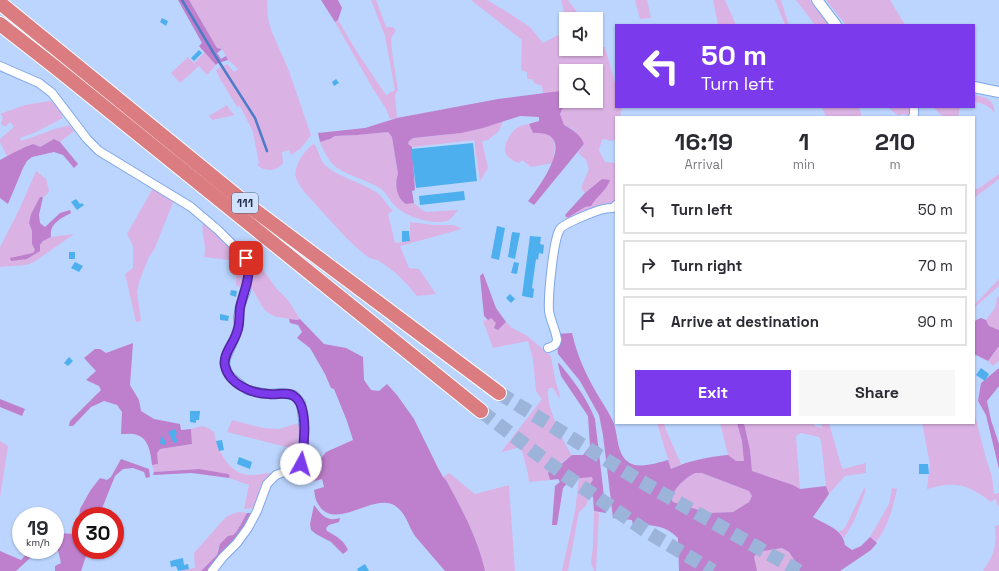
<!DOCTYPE html>
<html lang="en">
<head>
<meta charset="utf-8">
<style>
  :root { --surface:#fff; --page:#f7f7f7; --text:#2b2b33; --muted:#7c7c81; --line:#e1e1e2; --accent:#7c3aed }
  body { margin:0; font-family:"Space Grotesk",sans-serif; background:var(--page); color:var(--text); height:100vh; display:flex; flex-direction:column; font-size:15px; white-space:nowrap }
  * { box-sizing:border-box; margin:0 }
  p { font-size:13px; color:var(--muted) }
  .icon { flex:none; width:22px; height:22px; fill:none; stroke:currentColor; stroke-width:2; stroke-linecap:round; stroke-linejoin:round }
  .map { position:relative; flex:1; overflow:hidden }
  .drawer { position:absolute; left:615px; top:116px; width:360px; height:308px; display:flex; flex-direction:column; background:var(--surface); border-radius:0px; box-shadow:0 1px 3px #0004 }
  .drawer>* { flex:none }
  .hud { position:absolute; left:615px; top:24px; width:360px; height:84px; border-radius:0px; box-shadow:0 1px 3px #0004; background:#7c3aed; color:#fff; overflow:hidden }
  .tools { position:absolute; left:559px; top:12px; display:grid; gap:8px }
  .tools a { display:grid; place-items:center; width:44px; height:44px; border-radius:0px; background:var(--surface); box-shadow:0 1px 3px #0004; font-size:20px }
  .speed { position:absolute; left:12px; top:507px; display:flex; gap:8px; font-size:20px; font-weight:700; text-align:center }
  .speed>* { display:grid; place-content:center; width:52px; height:52px; border-radius:50%; background:var(--surface); box-shadow:0 1px 3px #0004; line-height:1 }
  .speed small { font-size:10px; font-weight:400 }
  .speed .limit { border:6px solid #d22; background:#fff; color:#111 }
  .pin { position:absolute; display:grid; place-items:center; width:34px; height:34px; color:#fff; margin:-17px; border-radius:8px; box-shadow:0 2px 6px #0006 }
  .me { position:absolute; width:44px; margin:-22px; rotate:6deg; stroke-linejoin:round; filter:drop-shadow(0 0 3px #0008) }
  .turn { display:flex; align-items:center; gap:14px; height:84px; padding:0 20px; font-size:18px }
  .turn .icon { width:52px; height:52px; stroke-width:2.5 }
  .turn b { display:block; font-size:28px; line-height:34px }
  .eta { display:flex; justify-content:space-evenly; align-items:center; height:68px; text-align:center }
  .eta b { font-size:24px; font-weight:800; line-height:28px }
  .primary-button { display:flex; gap:8px; margin-top:auto; padding:8px 20px }
  .primary-button a { flex:1; height:46px; border-radius:0px; background:var(--accent); color:#fff; font-size:16px; font-weight:800; line-height:46px; text-align:center }
  .primary-button a+a { background:var(--page); color:var(--text) }
  ul { padding:0; list-style:none }
  li { display:flex; align-items:center; gap:12px; height:50px; margin:0 8px 6px; padding:0 12px; border:2px solid var(--line); border-radius:0px }
  li div { flex:1 }
  li b { display:block; font-size:15px }
  li em { font-style:normal }
  .map>svg:first-child { display:block }
  .green { fill:#dbb2e4; fill-rule:evenodd }
  .forest { fill:#be7fcc; fill-rule:evenodd }
  .lines { fill:none; stroke-linecap:round; stroke-linejoin:round }
  .stream { stroke:#4d7bc8; stroke-width:2.5 }
  .building { fill:#4dafee }
  .trunk-tunnel { stroke:#9cb3da; stroke-width:14; stroke-dasharray:14 7; stroke-linecap:butt }
  .minor-casing { stroke:#7fa7e9; stroke-width:10 }
  .tertiary-casing { stroke:#7fa7e9; stroke-width:12 }
  .trunk-casing { stroke:#fff; stroke-width:16 }
  .minor { stroke:#fff; stroke-width:8 }
  .tertiary { stroke:#fff; stroke-width:10 }
  .trunk { stroke:#da7c80; stroke-width:14 }
  .route-casing { stroke:#51269a; stroke-width:10 }
  .route { stroke:#7c3aed; stroke-width:7 }
  .labels { text-anchor:middle; stroke-width:3.5; stroke-linejoin:round; paint-order:stroke }
  .shield { fill:#d1e2fe; stroke:#53637e; stroke-width:1 }
  .shield-label { font-size:12px; font-weight:bold; fill:#1d2d47 }
</style>
</head>
<body>
<div class="map">
<svg width="999" height="571" viewBox="0 0 999 571">
  <rect width="100%" height="100%" fill="#bcd5ff"/>
  <g class="green">
    <path d="M189 0H267L268 19 272 32 289 71 311 135 301 148 291 155 289 150 282 152 283 163C276 172 266 172 257 165L259 163 253 132 240 106 237 107 219 77 216 70 227 64 234 72 238 69 232 63 228 60 222 49 217 48Z"/>
    <path d="M371 0H376L386 27H393L396 31 391 38 392 52 398 90 395 95 397 118 390 119 386 109 372 87 335 22 338 20 357 52 386 95 395 90 385 36Z"/>
    <path d="M471 0H487L504 10 530 27 543 43 566 31V25V49H596V47H605L616 87V107H622L620 117H616L615 140 610 141 605 139 602 140 599 150 605 162 616 163V209L565 221 566 217H569L585 207 591 206 595 199 608 184 602 179 585 193 581 188 589 169 586 160 578 153 584 144 574 130 564 125 560 114 564 105 549 94H543L542 86 534 83 532 79H527V72L521 70 522 40ZM566 71H596V101H566Z"/>
    <path d="M561 0H568C572 7 579 11 580 19H566Z"/>
    <path d="M635 0H647L651 18 640 19Z"/>
    <path d="M713 0H725L736 25 718 24Z"/>
    <path d="M775 0H781L789 25H785Z"/>
    <path d="M796 0H810L829 25H815Z"/>
    <path d="M826 0H890L905 25H846Z"/>
    <path d="M205 52 216 65 207 75 199 66 180 83 171 73 188 57 194 63Z"/>
    <path d="M974 95C987 98 993 98 995 113 989 106 983 103 974 102Z"/>
    <path d="M49 101C57 103 60 110 63 118L36 132 20 138 21 141C37 136 52 129 69 125L74 131 60 142 54 139 40 147 23 148 17 152 7 156 0 142V139L14 127 10 122 5 127 1 124 3 117 0 114 25 105Z"/>
    <path d="M227 105 230 110 235 115 212 120 209 116Z"/>
    <path d="M822 107H859L862 117H826Z"/>
    <path d="M889 107H908L911 111 910 116 903 114 899 116 892 111Z"/>
    <path d="M933 107H960L958 117H943Z"/>
    <path d="M503 121 499 131 488 140 482 141 488 168 480 181 474 140 412 147 408 144 409 141 413 138C445 135 473 132 503 121Z"/>
    <path d="M529 124 533 133C558 131 556 143 553 163L531 167 522 160 519 163C514 161 509 159 506 154 502 147 511 131 517 128 520 125 525 125 529 124Z"/>
    <path d="M388 132 392 137 398 174C394 184 397 199 406 204L414 203 422 210 426 212 458 210C455 213 452 219 447 221 432 225 406 217 395 206 390 201 387 194 381 189 377 186 370 183 365 181 340 170 331 170 320 142L330 139 335 136 357 135Z"/>
    <path d="M314 144C320 151 319 160 326 166 340 178 361 182 376 192 383 197 387 205 393 211L388 214 395 243 410 241V222L433 225H454L462 229 400 246 409 268 419 269 436 294 417 296C406 282 395 271 379 261 376 259 371 259 368 257 349 243 334 224 318 207 310 198 300 189 296 178 293 167 304 150 314 144Z"/>
    <path d="M36 171 46 179 49 191C47 195 45 197 40 197L31 214 29 223 32 231V244L35 250 33 253V256L43 241 51 237 74 234 34 262 26 265 0 267V247L19 210Z"/>
    <path d="M999 174V179L974 198V190L981 187Z"/>
    <path d="M153 188 174 200 154 250 149 257 139 282 137 292 141 321 136 322 125 274 133 268V246L127 234Z"/>
    <path d="M204 221 245 262 247 271 244 287 236 286 237 261 204 257C208 245 199 232 204 221Z"/>
    <path d="M254 261 264 271 276 288 288 300 300 319C295 321 290 319 284 318 280 317 275 317 272 315 261 311 258 295 250 287Z"/>
    <path d="M999 279V286L974 308V305Z"/>
    <path d="M999 296V330L989 326 986 320 995 308 997 298Z"/>
    <path d="M491 318 496 323 498 330 506 322 512 328 526 335 551 356 555 379 560 396 559 398 553 388H549C543 400 564 444 572 455 567 459 550 469 548 473L550 480 529 482 528 474 521 447 501 452 542 399 536 391 533 359 528 341 493 348 483 321Z"/>
    <path d="M999 346V361L993 366 988 361Z"/>
    <path d="M974 412 986 458 992 477 994 494 999 493V506L997 505 996 499H995L991 502C967 484 956 481 927 489L930 464 922 423H974Z"/>
    <path d="M232 420 263 428 279 429 302 422 300 462 291 470 294 449 227 432Z"/>
    <path d="M657 423H664L666 430 681 464 671 469Z"/>
    <path d="M720 423H737L742 441 745 461H736L728 455Z"/>
    <path d="M744 423H813L815 426 822 428 821 423H829L841 465 843 469 866 463V473L845 476 829 494 826 486 821 441 819 437 801 433 796 436 800 489 793 485 752 471 750 450Z"/>
    <path d="M202 426 208 428 214 432C217 449 229 475 250 475 259 476 267 472 276 473L254 508 244 509 249 485 229 478 230 476 199 469 154 472 152 465 158 464 157 453 160 449 192 444 191 429Z"/>
    <path d="M0 441 8 446 0 498Z"/>
    <path d="M306 452 320 467 319 470 310 475 306 463Z"/>
    <path d="M449 473 475 494 509 485 515 571H485C478 539 462 509 446 480L443 477Z"/>
    <path d="M695 473H702L749 491 752 496 749 502 733 512 708 513 673 502 671 498C676 486 684 479 695 473Z"/>
    <path d="M592 477 594 480 586 490 590 495 586 506 579 512 568 571H562L575 511 579 478Z"/>
    <path d="M864 488 866 489 863 498 854 521 844 538 839 532 845 528Z"/>
    <path d="M892 488 897 489C893 508 888 527 876 542L870 537 889 504Z"/>
    <path d="M594 511 599 513 596 571H594L591 563 593 546Z"/>
    <path d="M239 512 247 513 237 531 218 548 217 555 201 571H178L195 568 194 553 226 517 232 514Z"/>
    <path d="M999 525V571H983C994 555 997 546 995 526Z"/>
    <path d="M782 548 789 552 795 561 794 565 789 571H757L753 557 758 552Z"/>
  </g>
  <g class="forest">
    <path d="M178 0H189L217 48 222 49 217 53 221 59 226 56 228 60 218 63 216 65 199 46 202 43Z"/>
    <path d="M321 0H338L342 8 338 20 335 22Z"/>
    <path d="M560 91 565 97 564 105 560 114 564 125C573 130 580 134 584 144L534 205 528 201C541 185 580 130 533 133L529 124 539 121V117L520 116 483 128 461 133 413 138 409 141 408 144 412 147 415 190 412 191 414 203 406 204C397 199 394 184 398 174L392 137 388 132 357 135 335 136 330 139 320 142 318 133 365 128 397 118 498 99Z"/>
    <path d="M54 139 60 142 78 164 74 168 63 155 54 152 32 157 27 161 23 168 8 204 0 198V160C11 154 22 148 33 144L40 147Z"/>
    <path d="M602 179 610 180C607 190 596 197 591 206L585 207 569 217H566L565 215 585 193Z"/>
    <path d="M40 197H43L39 215 40 223 45 227 60 213 70 210 71 213C61 218 49 224 51 237L43 241 40 245V251L27 259 11 261 10 258 33 253 35 250 32 244V231L29 223 31 214Z"/>
    <path d="M483 273 496 308 506 322 498 330 494 328 496 323 491 318 488 320 484 316 480 276Z"/>
    <path d="M981 318 986 320 989 326 999 330V346L988 361 974 354V323L976 320Z"/>
    <path d="M289 319 297 320 300 319 324 344 346 348 363 357 364 380 371 390 379 391 387 384 397 395 414 419 438 468 443 477 446 480C462 509 478 539 485 571H445C435 559 425 548 415 536 409 527 407 517 400 510 396 506 392 503 387 503 365 500 331 531 317 502 315 499 315 494 314 490L324 487 322 479 311 482 310 475 319 470 320 467 316 463 319 461 326 452 353 440 347 421 334 389 331 388 325 374 310 348 297 338 302 332 298 325 290 323Z"/>
    <path d="M572 333C577 355 585 373 596 392 602 403 610 413 614 424 618 436 617 453 627 461 636 470 657 463 668 460L671 469C690 460 708 457 728 455L736 461H744L742 441 737 423H744L750 450 752 471 793 485 800 489 826 486 829 494 813 517C826 525 843 529 845 545L852 550 861 546 870 537 877 543 871 550 840 571H789L794 565 795 561 789 552 782 548 758 552 754 557 757 571H679L678 538C664 524 651 525 633 525L632 520 613 518 603 435 599 415 580 381 558 354 556 334ZM695 473H702L749 491 752 496 749 502 733 512 708 513 673 502 671 498C676 486 684 479 695 473Z"/>
    <path d="M133 343 130 385 139 400 141 411 154 419 180 424 181 430 191 429 192 444 160 449 157 453 158 464 152 465C151 455 149 438 137 435 133 433 126 434 121 434L122 412 117 405 104 401 91 407 73 426H69L70 421 101 390 99 386 86 380 96 371 84 358 95 349H100L106 353Z"/>
    <path d="M559 363C573 380 587 398 595 419L606 513 594 511 593 497 586 490 593 480 592 477 571 479 563 488 557 525H552L555 486 560 482 558 479 550 480 548 473 550 470 560 465 572 455H583L590 446 588 416 561 376 558 364Z"/>
    <path d="M999 368V386L987 401 991 420 999 444V469L986 415 978 401 981 383Z"/>
    <path d="M0 399 25 409 22 416 0 407Z"/>
    <path d="M121 459 149 469 150 477 146 478 144 472 133 468 123 469 115 476 99 516H81V550H90L87 553 81 571H55V566L61 563C59 552 55 543 55 533L77 534 80 509 90 491 100 478 107 480 111 477Z"/>
    <path d="M199 469 228 474 230 476 229 478 192 473 153 475 154 472Z"/>
    <path d="M314 505C322 515 326 522 340 518L339 522 329 525 326 528 327 531C336 536 344 540 348 550L343 554 331 542 316 534 311 530 310 524Z"/>
    <path d="M247 513H255L247 529 209 571H201L217 555 220 544 228 536 233 535 237 531Z"/>
    <path d="M30 550H39L16 571H0V551L21 560Z"/>
  </g>
  <g class="lines">
    <path class="stream" d="M182 0 216 57 255 118 267 151"/>
  </g>
  <g class="building">
    <path d="M162 18 168 21 166 26 160 22Z"/>
    <path d="M199 50 202 53 194 61 191 58Z"/>
    <path d="M336 79 339 83 334 86 332 82Z"/>
    <path d="M473 143 477 181 416 188 411 149Z"/>
    <path d="M464 191 465 200 420 205 419 196Z"/>
    <path d="M76 199 80 204 82 203 84 205 77 210 71 202Z"/>
    <path d="M497 226 505 228 499 260 491 258Z"/>
    <path d="M402 231H409L410 241 402 242Z"/>
    <path d="M512 232 520 233 515 259 508 257Z"/>
    <path d="M530 236 541 237 540 244 544 245 543 254 539 253 538 260 536 259 532 288 534 289 533 298 522 296Z"/>
    <rect x="69" y="252" width="6" height="7"/>
    <path d="M75 262 83 266 79 272 71 268Z"/>
    <path d="M514 262 519 263 517 274 511 273Z"/>
    <path d="M231 290 237 291 236 297 230 295Z"/>
    <path d="M510 294 515 299 511 303 506 298Z"/>
    <path d="M220 314 229 316 228 321 220 320Z"/>
    <path d="M69 357 73 361 68 366 64 363Z"/>
    <path d="M981 368 989 374 985 381 976 375Z"/>
    <path d="M190 411H200L199 420H196V423L190 422Z"/>
    <path d="M175 429 177 434 175 435 178 442 174 443 168 432Z"/>
    <path d="M161 436 163 437V440H166V445L160 444Z"/>
    <path d="M222 440 224 450 219 451 216 441Z"/>
    <path d="M239 457 252 462 250 469 237 464Z"/>
    <path d="M919 464H928L929 474H919Z"/>
    <path d="M183 558 184 565 188 564 189 569 178 571 176 566 171 567 170 561Z"/>
    <path d="M365 564 369 571H358L357 569Z"/>
  </g>
  <g class="lines">
    <g class="trunk-tunnel">
      <path d="M499 393 637 479 799 571"/>
      <path d="M481 411 562 473 646 531 713 571"/>
    </g>
    <g class="minor-casing">
      <g id="minor">
        <path d="M0 66 39 83 52 93 87 139 99 151 191 207 218 230 246 258 249 265 248 276 246 291 240 306 238 318 239 325 234 340 226 358 225 365 229 375 247 390 269 394 280 393 294 395 301 403 304 430 303 454 301 464 297 468 287 471 276 475 267 484 257 511 248 528 237 543 223 557 212 571"/>
        <path d="M913 117 914 114V107"/>
        <path d="M548 348C553 346 556 346 557 340 557 334 550 319 549 311 548 297 553 240 560 229 563 224 597 210 604 209 607 208 610 208 613 208L616 205"/>
      </g>
    </g>
    <g class="tertiary-casing">
      <g id="tertiary">
        <path d="M817 0 836 25"/>
        <path d="M974 87 999 92"/>
      </g>
    </g>
    <g class="trunk-casing">
      <g id="trunk">
        <path d="M0 3 249 206 499 393"/>
        <path d="M0 24 55 67 481 411"/>
      </g>
    </g>
    <use href="#minor" class="minor"/>
    <use href="#tertiary" class="tertiary"/>
    <use href="#trunk" class="trunk"/>
  </g>
  <g class="lines">
    <g class="route-casing">
      <path id="route" d="M246 258C253 275 243 292 240 308 239 317 240 325 237 332 234 343 222 355 225 366 229 384 252 394 269 394 277 395 289 391 295 397 309 407 304 449 301 464"/>
    </g>
    <use href="#route" class="route"/>
  </g>
  <g class="labels">
    <rect class="shield" x="232" y="193" width="26" height="20" rx="3"/>
    <g class="shield-label">
      <text x="245" y="207">111</text>
    </g>
  </g>
</svg>
<div class="tools">
<a><svg class="icon" aria-label="sound" viewBox="0 0 24 24"><path d="M4 9h4l5-4v14l-5-4H4zM17 9q2 3 0 6"/></svg></a>
<a><svg class="icon" aria-label="search" viewBox="0 0 24 24"><circle cx="10" cy="10" r="6"/><path d="M15 15l6 6"/></svg></a>
</div>
<div class="speed"><div>19<small>km/h</small></div><div class="limit">30</div></div>
<div class="pin" style="left:246px;top:258px;background:#d93025"><svg class="icon" aria-label="arrive" viewBox="0 0 24 24"><path d="M6 21V4h12l-3 4 3 4H6"/></svg></div>
<svg class="me" style="left:301px;top:464px" viewBox="-20 -20 40 40"><circle r="19" fill="#fff"/><path d="M0-13L10 11 0 6-10 11z" fill="#7c3aed"/></svg>
<div class="hud">
<div class="turn"><svg class="icon" aria-label="left" viewBox="0 0 24 24"><path d="M17 20v-9H6M10 6l-5 5 5 5"/></svg><div><b>50 m</b>Turn left</div></div>
</div>
<section class="drawer">
<div class="eta">
<div><b>16:19</b><p>Arrival</p></div>
<div><b>1</b><p>min</p></div>
<div><b>210</b><p>m</p></div>
</div>
<ul>
<li><svg class="icon" aria-label="left" viewBox="0 0 24 24"><path d="M17 20v-9H6M10 6l-5 5 5 5"/></svg><div><b>Turn left</b></div><em>50 m</em></li>
<li><svg class="icon" aria-label="right" viewBox="0 0 24 24"><path d="M7 20v-9h11M14 6l5 5-5 5"/></svg><div><b>Turn right</b></div><em>70 m</em></li>
<li><svg class="icon" aria-label="arrive" viewBox="0 0 24 24"><path d="M6 21V4h12l-3 4 3 4H6"/></svg><div><b>Arrive at destination</b></div><em>90 m</em></li>
</ul>
<div class="primary-button"><a>Exit</a><a>Share</a></div>
</section>
</div>
</body>
</html>
